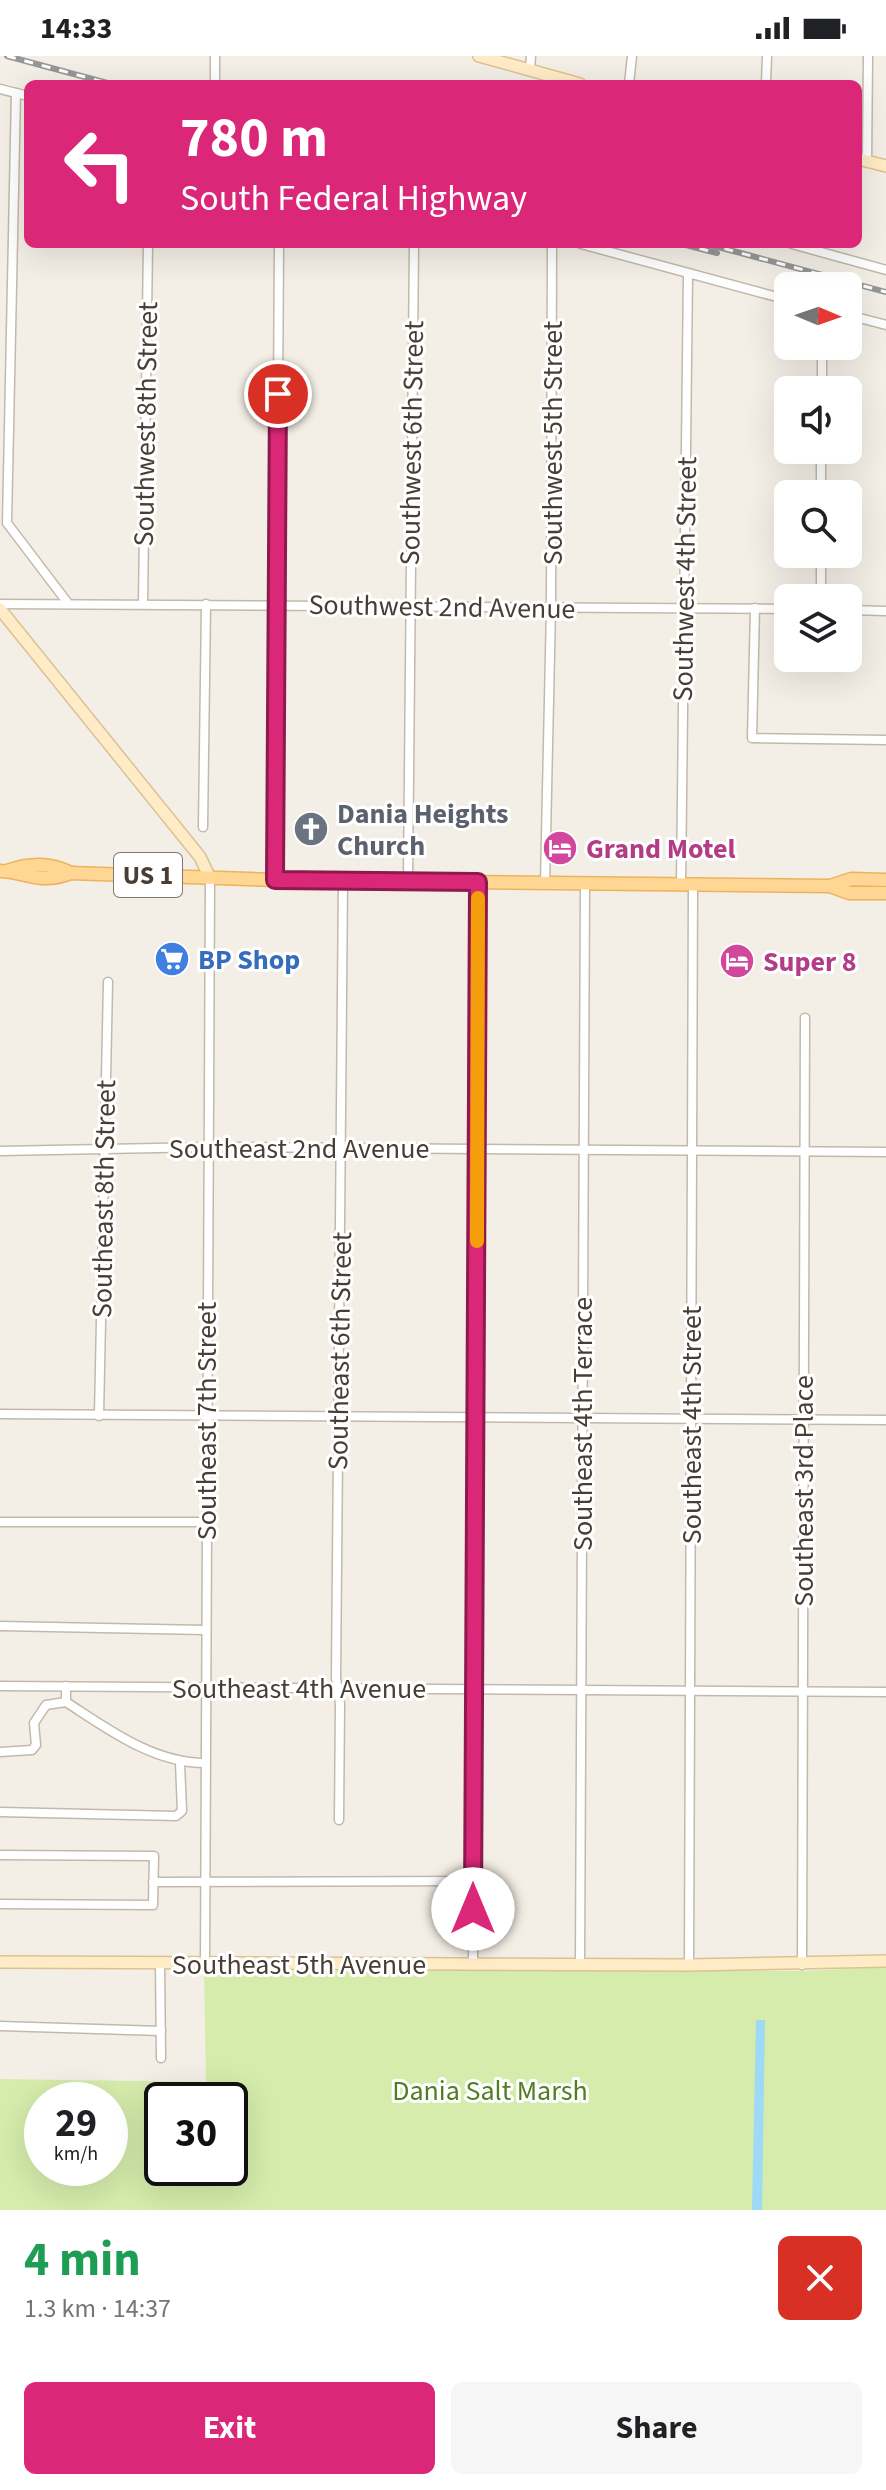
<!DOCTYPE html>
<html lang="en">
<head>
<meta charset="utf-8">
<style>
  :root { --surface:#fff; --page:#f6f6f6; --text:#202124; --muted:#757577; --accent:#db2777 }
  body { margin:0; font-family:"Source Sans 3",sans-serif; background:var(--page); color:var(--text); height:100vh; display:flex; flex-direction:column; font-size:30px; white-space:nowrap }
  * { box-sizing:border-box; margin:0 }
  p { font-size:26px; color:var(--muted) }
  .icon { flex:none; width:44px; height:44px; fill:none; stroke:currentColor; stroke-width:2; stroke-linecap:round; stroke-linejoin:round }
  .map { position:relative; height:2154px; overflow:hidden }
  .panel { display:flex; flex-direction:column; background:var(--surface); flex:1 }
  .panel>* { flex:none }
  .guide { position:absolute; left:24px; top:24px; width:838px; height:168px; border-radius:12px; box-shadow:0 8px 32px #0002; background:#db2777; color:#fff; overflow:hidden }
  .needle { width:52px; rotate:92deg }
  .controls { position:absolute; left:774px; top:216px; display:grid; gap:16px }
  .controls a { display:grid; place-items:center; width:88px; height:88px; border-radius:12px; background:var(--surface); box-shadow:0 8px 32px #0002; font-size:40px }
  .speed { position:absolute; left:24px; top:2026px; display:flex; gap:16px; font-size:40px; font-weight:700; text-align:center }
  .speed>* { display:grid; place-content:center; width:104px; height:104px; border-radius:50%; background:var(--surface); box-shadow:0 8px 32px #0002; line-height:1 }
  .speed small { font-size:20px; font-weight:400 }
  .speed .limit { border:4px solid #111; border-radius:12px; background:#fff; color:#111 }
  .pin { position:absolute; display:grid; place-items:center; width:68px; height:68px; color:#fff; margin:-34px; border:4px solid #fff; border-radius:50%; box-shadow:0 2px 8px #0007 }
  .me { position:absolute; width:88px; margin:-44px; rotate:0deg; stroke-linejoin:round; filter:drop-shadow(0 0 6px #0008) }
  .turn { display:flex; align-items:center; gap:28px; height:168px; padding:0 24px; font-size:36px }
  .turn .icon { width:104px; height:104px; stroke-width:2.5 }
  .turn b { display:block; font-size:56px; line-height:68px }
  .round { display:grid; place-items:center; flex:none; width:84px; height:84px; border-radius:12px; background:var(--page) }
  .head { display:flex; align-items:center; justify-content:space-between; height:136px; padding:0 24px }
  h1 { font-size:48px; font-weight:700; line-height:60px; color:#1e9e55 }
  .action { display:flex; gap:16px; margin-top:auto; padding:16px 24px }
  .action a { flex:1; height:92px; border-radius:12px; background:var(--accent); color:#fff; font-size:32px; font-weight:700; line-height:92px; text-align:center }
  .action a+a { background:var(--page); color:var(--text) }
  .status { display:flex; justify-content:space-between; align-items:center; height:56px; padding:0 40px; background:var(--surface); direction:ltr }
  .status svg { height:22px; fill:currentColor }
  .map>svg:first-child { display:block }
  .green { fill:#d5ecac; fill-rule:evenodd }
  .water { fill:#9edaf6 }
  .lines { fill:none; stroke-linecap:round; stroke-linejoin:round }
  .street-casing { stroke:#c4b8ab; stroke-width:11 }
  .secondary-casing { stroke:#dbc294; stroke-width:14 }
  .primary-casing { stroke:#edb35c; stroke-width:15 }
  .street { stroke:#fff; stroke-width:8 }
  .secondary { stroke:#ffebc5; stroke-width:11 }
  .primary { stroke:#ffd694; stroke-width:12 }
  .rail-casing { stroke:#969696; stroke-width:6 }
  .rail { stroke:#fff; stroke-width:3; stroke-dasharray:9; stroke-linecap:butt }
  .route-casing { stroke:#8e194d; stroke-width:20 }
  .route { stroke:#db2777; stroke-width:14 }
  .slow { stroke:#f59e0b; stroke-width:14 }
  .labels { text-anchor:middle; stroke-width:6; stroke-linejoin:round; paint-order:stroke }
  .shield { fill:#fff; stroke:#7f7872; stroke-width:2 }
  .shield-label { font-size:26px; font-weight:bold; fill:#483e35 }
  .street-label { font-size:28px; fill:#483e35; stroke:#fff }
  .worship-label { font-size:28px; font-weight:bold; fill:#5b616d; stroke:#fff; text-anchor:start }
  .hotel-label { font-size:28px; font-weight:bold; fill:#b23c85; stroke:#fff; text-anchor:start }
  .shop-label { font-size:28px; font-weight:bold; fill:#366cbe; stroke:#fff; text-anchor:start }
  .park-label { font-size:28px; fill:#4f7e23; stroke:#fff }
</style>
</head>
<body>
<div class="status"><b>14:33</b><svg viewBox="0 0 49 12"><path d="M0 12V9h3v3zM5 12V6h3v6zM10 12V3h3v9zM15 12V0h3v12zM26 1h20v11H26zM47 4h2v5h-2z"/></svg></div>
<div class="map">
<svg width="886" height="2154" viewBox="0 0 886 2154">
  <rect width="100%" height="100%" fill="#f4efe6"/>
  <path class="green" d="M886 1911V2154H0V2023L206 2026 204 1914 802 1915ZM42 2044H110V2112H42ZM162 2044H230V2112H162Z"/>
  <path class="water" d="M756 1964H765L762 2154H752Z"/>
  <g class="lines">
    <g class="street-casing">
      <g id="street">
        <path d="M530 14 531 0"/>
        <path d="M215 28V0"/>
        <path d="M629 28 632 0"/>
        <path d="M766 28 767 0"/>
        <path d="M0 33 28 40"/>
        <path d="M16 37 7 467 67 546"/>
        <path d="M867 106 868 0"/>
        <path d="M581 188 788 244"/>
        <path d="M792 188 886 214"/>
        <path d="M848 259 886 269"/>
        <path d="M822 334V290"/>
        <path d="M821 438V394"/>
        <path d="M821 542V498"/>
        <path d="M0 548 788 553"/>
        <path d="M143 548 148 188"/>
        <path d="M755 552 752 682 886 684"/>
        <path d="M848 554 886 555"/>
        <path d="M203 771 206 548"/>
        <path d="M275 824 279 188"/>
        <path d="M408 825 414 188"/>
        <path d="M545 827 551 552 552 188"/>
        <path d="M681 828 688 218"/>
        <path d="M0 1095 209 1091 886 1096"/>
        <path d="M0 1358 886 1364"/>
        <path d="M99 1360 108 926"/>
        <path d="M0 1466H205"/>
        <path d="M0 1570 205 1574"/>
        <path d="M0 1630 886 1636"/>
        <path d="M66 1646C108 1673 153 1707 205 1707"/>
        <path d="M0 1696 32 1694 36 1689 34 1667 46 1649 66 1646V1630"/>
        <path d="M0 1756 176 1760 182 1755 180 1707"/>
        <path d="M339 1764 340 1648 336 1622 343 825"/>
        <path d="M0 1799 154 1800 153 1849 0 1848"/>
        <path d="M153 1826 473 1825"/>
        <path d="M160 1908 161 2002"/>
        <path d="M205 1908 210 822"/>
        <path d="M473 1908 478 826"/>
        <path d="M580 1909 585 827"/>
        <path d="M689 1909 693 828"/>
        <path d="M802 1909 805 962"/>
        <path d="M0 1970 161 1975"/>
      </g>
    </g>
    <g class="secondary-casing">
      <g id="secondary">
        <path d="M479 0 580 28"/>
        <path d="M858 103 886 110"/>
        <path d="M0 553 200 801 210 822"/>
        <path d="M0 1906 689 1909 886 1905"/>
      </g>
    </g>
    <g class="primary-casing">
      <g id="primary">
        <path d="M0 815C28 816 40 829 71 817L275 824 830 830 851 823 886 824"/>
        <path d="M7 815C29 807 50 806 71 817"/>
        <path d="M830 830 849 837H886"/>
      </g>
    </g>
    <use href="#street" class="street"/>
    <use href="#secondary" class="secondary"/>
    <use href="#primary" class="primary"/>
    <g class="rail-casing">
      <g id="rail">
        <path d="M7 0 111 28"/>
        <path d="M682 188 717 197"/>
        <path d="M707 188 886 236"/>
      </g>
    </g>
    <use href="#rail" class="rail"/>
  </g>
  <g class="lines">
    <g class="route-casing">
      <path id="route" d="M278 338 275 824 478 826 473 1853"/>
    </g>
    <use href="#route" class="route"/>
    <path class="slow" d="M477 1185 478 842"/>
  </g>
  <defs>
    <g id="church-disc" transform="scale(1.8)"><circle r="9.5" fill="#6b7280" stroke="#fff"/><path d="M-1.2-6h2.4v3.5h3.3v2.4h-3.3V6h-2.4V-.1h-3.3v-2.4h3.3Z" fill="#fff"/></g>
    <g id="hotel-disc" transform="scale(1.8)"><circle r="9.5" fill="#d1479c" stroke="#fff"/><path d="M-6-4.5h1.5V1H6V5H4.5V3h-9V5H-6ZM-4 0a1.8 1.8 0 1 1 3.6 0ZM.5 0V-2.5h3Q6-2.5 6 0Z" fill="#fff"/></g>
    <g id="supermarket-disc" transform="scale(1.8)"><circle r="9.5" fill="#3f7fe0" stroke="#fff"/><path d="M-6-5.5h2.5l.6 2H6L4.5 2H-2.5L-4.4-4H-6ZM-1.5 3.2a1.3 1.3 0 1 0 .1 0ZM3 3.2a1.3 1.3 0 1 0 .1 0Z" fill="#fff"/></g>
  </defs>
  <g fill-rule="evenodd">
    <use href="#church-disc" x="311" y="773"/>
    <use href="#hotel-disc" x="560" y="792"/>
    <use href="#supermarket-disc" x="172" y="903"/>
    <use href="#hotel-disc" x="737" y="905"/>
  </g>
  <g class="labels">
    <rect class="shield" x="114" y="797" width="68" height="44" rx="6"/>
    <g class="shield-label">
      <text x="148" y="828">US 1</text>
    </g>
    <g class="street-label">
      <text transform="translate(145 368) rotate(-89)" y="10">Southwest 8th Street</text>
      <text transform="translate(411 387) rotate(-89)" y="10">Southwest 6th Street</text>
      <text transform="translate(552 387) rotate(-90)" y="10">Southwest 5th Street</text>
      <text transform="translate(684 523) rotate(-89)" y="10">Southwest 4th Street</text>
      <text transform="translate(442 550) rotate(1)" y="10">Southwest 2nd Avenue</text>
      <text x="299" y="1102">Southeast 2nd Avenue</text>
      <text transform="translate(103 1143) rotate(-89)" y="10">Southeast 8th Street</text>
      <text transform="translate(339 1295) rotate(-89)" y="10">Southeast 6th Street</text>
      <text transform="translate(206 1365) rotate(-90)" y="10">Southeast 7th Street</text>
      <text transform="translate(582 1368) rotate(-90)" y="10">Southeast 4th Terrace</text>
      <text transform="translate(691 1369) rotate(-90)" y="10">Southeast 4th Street</text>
      <text transform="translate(803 1435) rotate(-90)" y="10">Southeast 3rd Place</text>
      <text x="299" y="1642">Southeast 4th Avenue</text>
      <text x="299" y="1918">Southeast 5th Avenue</text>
    </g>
    <g class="worship-label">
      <text x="337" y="767">Dania Heights<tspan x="337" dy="32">Church</tspan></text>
    </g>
    <g class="hotel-label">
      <text x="586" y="802">Grand Motel</text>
      <text x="763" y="915">Super 8</text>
    </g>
    <g class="shop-label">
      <text x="198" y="913">BP Shop</text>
    </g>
    <g class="park-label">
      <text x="490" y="2044">Dania Salt Marsh</text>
    </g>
  </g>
</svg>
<div class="controls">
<a><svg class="needle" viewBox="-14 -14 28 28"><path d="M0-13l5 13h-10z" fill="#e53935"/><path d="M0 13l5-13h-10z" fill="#757577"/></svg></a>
<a><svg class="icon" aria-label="sound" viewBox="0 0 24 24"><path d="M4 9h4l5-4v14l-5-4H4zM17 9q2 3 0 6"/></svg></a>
<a><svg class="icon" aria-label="search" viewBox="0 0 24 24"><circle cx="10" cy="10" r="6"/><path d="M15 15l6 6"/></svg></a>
<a><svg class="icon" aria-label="layers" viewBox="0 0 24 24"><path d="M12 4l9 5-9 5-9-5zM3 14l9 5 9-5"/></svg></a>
</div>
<div class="speed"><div>29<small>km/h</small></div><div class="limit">30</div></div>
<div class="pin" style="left:278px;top:338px;background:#d93025"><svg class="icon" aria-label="arrive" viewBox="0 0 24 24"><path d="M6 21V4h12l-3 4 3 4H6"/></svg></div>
<svg class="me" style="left:473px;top:1853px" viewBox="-20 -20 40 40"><circle r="19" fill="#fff"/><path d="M0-13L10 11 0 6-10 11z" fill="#db2777"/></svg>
<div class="guide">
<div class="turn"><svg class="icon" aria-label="left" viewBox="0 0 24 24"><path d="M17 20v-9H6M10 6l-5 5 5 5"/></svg><div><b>780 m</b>South Federal Highway</div></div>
</div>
</div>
<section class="panel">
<div class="head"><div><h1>4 min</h1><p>1.3 km · 14:37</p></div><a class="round" style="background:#d93025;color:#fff"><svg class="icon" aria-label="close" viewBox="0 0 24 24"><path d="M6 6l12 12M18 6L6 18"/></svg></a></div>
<div class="action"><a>Exit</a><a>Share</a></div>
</section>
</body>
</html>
